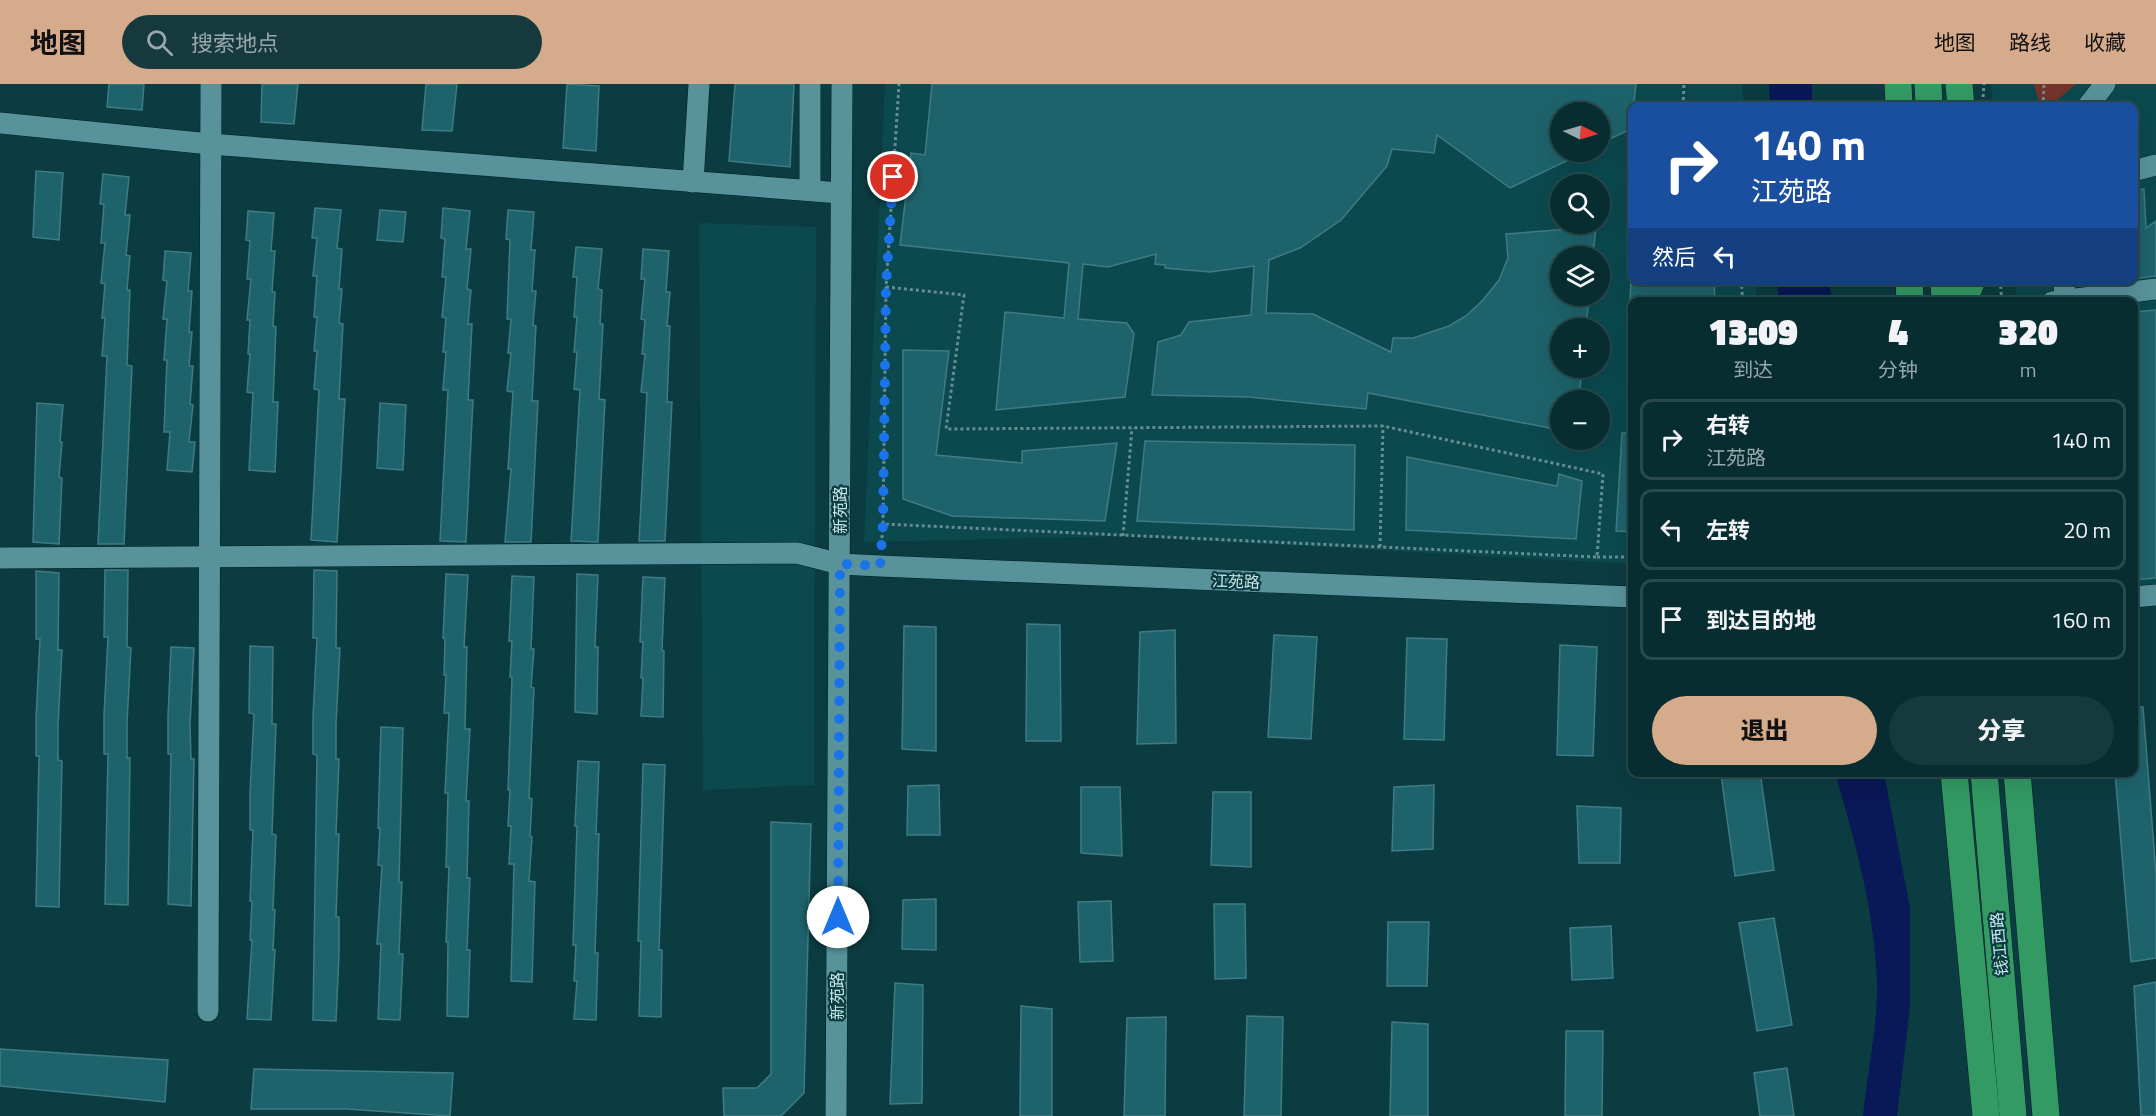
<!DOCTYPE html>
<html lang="zh">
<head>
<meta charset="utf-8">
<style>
  :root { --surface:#082d31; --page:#16393d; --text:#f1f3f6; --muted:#98a8ab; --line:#29494d; --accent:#d6ab8b }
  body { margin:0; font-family:"Titillium Web","Noto Sans SC",sans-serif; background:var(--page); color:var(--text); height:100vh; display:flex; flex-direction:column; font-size:22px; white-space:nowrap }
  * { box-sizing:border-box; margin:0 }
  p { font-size:20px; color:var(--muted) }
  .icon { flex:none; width:33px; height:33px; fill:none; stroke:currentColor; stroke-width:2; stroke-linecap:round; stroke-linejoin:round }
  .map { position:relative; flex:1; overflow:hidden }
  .panel { position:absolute; left:1628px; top:213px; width:510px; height:480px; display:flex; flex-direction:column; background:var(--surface); border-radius:12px; box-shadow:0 6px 24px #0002,0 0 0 2px var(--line) }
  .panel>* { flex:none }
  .top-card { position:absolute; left:1628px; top:18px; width:510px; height:183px; border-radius:12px; box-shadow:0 6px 24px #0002,0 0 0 2px var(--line); background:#1a4fa0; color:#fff; overflow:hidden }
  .needle { width:39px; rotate:95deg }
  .controls { position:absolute; left:1550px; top:18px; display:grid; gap:12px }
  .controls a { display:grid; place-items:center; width:60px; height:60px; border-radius:50%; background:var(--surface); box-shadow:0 6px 24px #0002,0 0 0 2px var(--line); font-size:30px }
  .pin { position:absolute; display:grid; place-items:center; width:51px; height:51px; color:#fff; margin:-26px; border:3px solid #fff; border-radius:50%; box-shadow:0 2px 6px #0007 }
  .me { position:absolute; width:66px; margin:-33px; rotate:0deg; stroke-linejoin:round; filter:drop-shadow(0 0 4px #0008) }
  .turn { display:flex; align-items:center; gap:21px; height:126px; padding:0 24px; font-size:27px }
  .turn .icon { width:78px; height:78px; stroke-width:2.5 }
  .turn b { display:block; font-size:42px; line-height:51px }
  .then { display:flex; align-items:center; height:57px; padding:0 24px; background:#0003; gap:12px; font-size:22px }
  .eta { display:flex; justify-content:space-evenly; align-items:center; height:102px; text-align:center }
  .eta b { font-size:36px; font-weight:800; line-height:42px }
  .cta { display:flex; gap:12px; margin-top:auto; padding:12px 24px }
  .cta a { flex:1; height:69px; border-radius:36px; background:var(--accent); color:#111; font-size:24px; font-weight:800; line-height:69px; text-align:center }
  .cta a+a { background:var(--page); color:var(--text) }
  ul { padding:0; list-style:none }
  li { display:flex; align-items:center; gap:18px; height:81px; margin:0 12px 9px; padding:0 12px; border:3px solid var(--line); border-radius:12px }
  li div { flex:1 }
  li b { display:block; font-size:22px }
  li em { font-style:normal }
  header { display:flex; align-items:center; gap:36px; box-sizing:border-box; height:84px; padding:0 30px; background:var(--accent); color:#111 }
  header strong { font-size:28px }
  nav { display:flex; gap:33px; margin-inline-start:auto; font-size:21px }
  .search { width:420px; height:54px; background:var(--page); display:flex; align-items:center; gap:15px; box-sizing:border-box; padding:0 21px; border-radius:33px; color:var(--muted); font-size:22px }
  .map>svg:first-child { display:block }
  .built { fill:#0b494f; fill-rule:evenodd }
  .green { fill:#74332d }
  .water { fill:#091856 }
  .building { fill:#1e636c; stroke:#407b83; stroke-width:1.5 }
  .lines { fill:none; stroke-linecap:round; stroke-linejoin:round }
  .minor-casing { stroke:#012125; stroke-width:22 }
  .major-casing { stroke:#012125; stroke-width:28 }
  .path { stroke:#668e92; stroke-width:3; stroke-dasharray:3 3; stroke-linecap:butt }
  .minor { stroke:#58939b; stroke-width:21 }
  .major { stroke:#339a63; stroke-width:27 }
  .route { stroke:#1a73e8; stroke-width:10; stroke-dasharray:0 18 }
  .labels { text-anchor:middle; stroke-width:4.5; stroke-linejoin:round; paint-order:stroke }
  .street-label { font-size:16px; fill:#c9e7eb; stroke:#0b3c41 }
</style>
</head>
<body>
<header>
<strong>地图</strong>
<div class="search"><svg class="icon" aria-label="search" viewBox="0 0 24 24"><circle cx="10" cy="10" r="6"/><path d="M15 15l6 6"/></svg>搜索地点</div>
<nav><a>地图</a><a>路线</a><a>收藏</a></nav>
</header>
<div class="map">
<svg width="2156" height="1032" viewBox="0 0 2156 1032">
  <rect width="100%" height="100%" fill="#0b3c41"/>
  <g class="built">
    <path d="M885 0H1742L1744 22H1632V196L1756 197 1757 217 1632 218V480L1123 452 864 458ZM1560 28H1599V68H1560ZM1560 100H1599V140H1560ZM1560 172H1599V212H1560ZM1560 244H1599V284H1560ZM1560 316H1599V356H1560Z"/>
    <path d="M1991 0H2156V509L2133 510V218L2017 217 2015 197 2133 196V22H1993Z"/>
    <path d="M699 139 816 143 814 701 703 706Z"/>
  </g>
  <path class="green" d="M2034 0H2076L2050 22H2040Z"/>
  <g class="water">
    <path d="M1769 0H1812V22H1770Z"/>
    <path d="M1777 197H1829L1832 217H1779Z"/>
    <path d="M1835 689H1884L1910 824V923L1897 1032H1863C1867 992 1878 939 1877 900 1875 827 1855 758 1835 689Z"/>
  </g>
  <g class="building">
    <path d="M109 0H144L142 26 107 23Z"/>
    <path d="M262 0H298L294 40 261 38Z"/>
    <path d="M426 0H457L452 47 422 46Z"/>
    <path d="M567 0 599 2 596 67 563 64Z"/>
    <path d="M735 0H794L790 83 729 77Z"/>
    <path d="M932 0H1636L1631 45 1599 60V28H1560V68H1585L1510 104 1437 51 1434 69 1392 65 1387 82 1341 136 1300 164 1269 176 1266 229 1313 230 1391 268 1393 254H1413L1449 242 1466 232 1483 216 1499 196 1508 174 1506 150 1596 143 1593 172H1560V212H1589L1586 244H1560V284H1582L1579 316H1560V346L1368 309 1366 325 1249 313 1152 311 1158 258 1181 251 1189 238 1251 231 1254 182 1210 188 1165 184V181L1155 180 1156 170 1108 183 1083 180 1078 235 1127 239 1134 250 1125 313 996 326 1005 228 1064 234 1069 179 900 161 911 69 925 71Z"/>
    <path d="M36 87 63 89 59 156 33 153Z"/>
    <path d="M103 90 129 93 125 131H130L126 171 130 172 127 206H130L127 281 132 282 124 460H98L107 272H102L105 234H102L105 200 101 199 105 159H101L104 120H100Z"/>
    <path d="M2144 105 2146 144 2156 137V192L2133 195V106Z"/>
    <path d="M315 124 341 126 337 164 342 165 339 205H342L339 239 343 240 339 315H345L337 458 311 456 319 306 314 305 317 267H314L317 233H314L317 192H313L317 154H312Z"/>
    <path d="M443 124 470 127 466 165H471L467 205 471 206 468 240H472L468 316H473L466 458 440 457 448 306H443L446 268H443L446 234 442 233 446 193H442L445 155 441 154Z"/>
    <path d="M380 126 406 128 403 158 377 156Z"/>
    <path d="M508 126 534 128 531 166H535L532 207H536L533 241 536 242 532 317H538L531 458H505L511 385H508L513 308 507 307 511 269H508L511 235H507L510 156 506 155Z"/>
    <path d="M248 127 274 129 271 167H275L272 208H275L273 242 276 243 273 318H278L275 388 249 386 253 309 247 308 250 270H248L250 236H247L251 195H247L250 157 246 156Z"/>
    <path d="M576 163 602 165 598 205 602 206 600 240H603L599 315 605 316 598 458 571 457 580 306 574 305 577 268H574L577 233H574L577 193H573Z"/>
    <path d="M643 165 669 167 666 208H670L667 242H670L667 318H672L665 457H639L647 309 641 308 645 270H642L645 236 641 235 645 195H641Z"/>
    <path d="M165 167 191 169 188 207H192L189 248H192L189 282H193L190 320 193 321 189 358H195L192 388 167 386 170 348H164L167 276H164L167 235H163L167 197 163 196Z"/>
    <path d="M1631 196H1714L1715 218H1630Z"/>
    <path d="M2156 226V494L2133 496V228Z"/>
    <path d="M903 266 949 267 936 371 1022 379V367L1117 359 1105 437 952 432 903 415Z"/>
    <path d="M37 319 63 321 60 358H62L59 393 62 394 59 460 33 458Z"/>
    <path d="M380 319 406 321 403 386 377 384Z"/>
    <path d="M1622 349H1632V448L1616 447Z"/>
    <path d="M1145 357 1355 361 1354 446 1137 437Z"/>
    <path d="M1407 373 1557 402 1559 390 1582 397 1576 455 1406 446Z"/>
    <path d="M105 486H128L127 563 131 564 127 639V674H130L128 821 105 820 108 670H104V632L108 553H104Z"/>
    <path d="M314 486 337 487 336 564H340L336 640V675H339L336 750H339L336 833H339V869L336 937 313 936 317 671 313 670V633L317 554H313Z"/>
    <path d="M36 487 59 489 58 566H62L58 642V676L62 677 59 823 36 822 39 672H36V635L40 555H36Z"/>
    <path d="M446 490 468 491 464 563H467L465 645H470L466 717H469L467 794H470L467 866H470L468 933 447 932 448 858H446L449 783H446L448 709H445L449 629H444L446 591H444L445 555 443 554Z"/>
    <path d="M577 490 598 491 595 563H598L597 630 575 628Z"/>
    <path d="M512 492 534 493 531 565H534L531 603 534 604 529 714 532 715 530 752 532 753 529 797 535 798 532 898 511 897 514 780H509L511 742H508L510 706H508L512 593H510L512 557H509Z"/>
    <path d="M643 493 665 494 662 566 664 567 663 633 641 632 643 594H641L643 558H640Z"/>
    <path d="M1027 540 1060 541 1061 657H1026Z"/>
    <path d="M904 542 936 543V667L902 665Z"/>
    <path d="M1175 546 1176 659 1137 660 1140 548Z"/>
    <path d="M1274 551 1317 553 1311 655 1268 653Z"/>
    <path d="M1407 554 1447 555 1444 656 1404 655Z"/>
    <path d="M1560 561 1597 563 1593 672 1557 671Z"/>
    <path d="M250 562 273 563 272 640H276L272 750 276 751 273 826H275L273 866H275L271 936 247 935 252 856H250L252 817H250L253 746H250V709L254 630 249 629Z"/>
    <path d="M171 563 194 564 190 640 191 675H194L191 822 168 820 171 670H168V633Z"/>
    <path d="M2133 623H2143L2156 790V874L2131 878 2115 688H2133Z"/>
    <path d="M381 643 403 644 399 798H402L399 870H403L400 936 378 935 381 860H377L382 782 378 781 380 744H378Z"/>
    <path d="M578 677 599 678 596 750H599L595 869H598L596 936 574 935 577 897H574L576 861H573L577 742H575Z"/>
    <path d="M643 680 665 681 659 866H662L661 933 639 932 641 857H638Z"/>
    <path d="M1739 688H1760L1774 786 1735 792 1721 691Z"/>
    <path d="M939 701 940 751H907L908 702Z"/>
    <path d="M1434 701 1433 765 1392 767 1394 703Z"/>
    <path d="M1081 703H1120L1122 772 1081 769Z"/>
    <path d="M1213 708H1251V783L1211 781Z"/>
    <path d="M1577 722 1621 724 1620 779H1579Z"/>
    <path d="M771 738 811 740 804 1009 781 1032H724L723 1004H757L771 990Z"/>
    <path d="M936 815V866L902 865 903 816Z"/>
    <path d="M1111 817 1113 877 1080 878 1078 818Z"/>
    <path d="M1214 820H1245L1246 894 1215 895Z"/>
    <path d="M1774 834 1792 941 1757 947 1739 839Z"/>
    <path d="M1388 838H1429L1427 902H1387Z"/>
    <path d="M1611 842 1613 894 1572 896 1570 844Z"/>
    <path d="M2156 898V1032H2141L2134 902Z"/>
    <path d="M895 899 923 901 922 1019 890 1020Z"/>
    <path d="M1021 922 1052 925V1032H1020Z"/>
    <path d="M1247 932 1283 933 1281 1032H1244Z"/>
    <path d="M1166 933 1165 1032H1124L1127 934Z"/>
    <path d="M1392 938 1428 940V1032H1390Z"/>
    <path d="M1566 947H1603L1602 1032H1565Z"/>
    <path d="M0 965 168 976 165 1018 0 1002Z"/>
    <path d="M1787 984 1794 1032H1760L1754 989Z"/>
    <path d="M254 985 453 989 450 1032 346 1025H251Z"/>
  </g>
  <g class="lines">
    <g class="minor-casing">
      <g id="minor">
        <path d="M2088 22 2105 0"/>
        <path d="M0 39 210 60 840 109"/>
        <path d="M2133 87 2156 81"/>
        <path d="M693 98 699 0"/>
        <path d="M810 106V0"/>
        <path d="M2064 196 2065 218"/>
        <path d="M2052 218 2156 205"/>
        <path d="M0 474 797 469 840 480 880 482 1632 513"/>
        <path d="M2133 513 2156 511"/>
        <path d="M208 927 211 0"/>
        <path d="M836 1032 842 0"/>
      </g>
    </g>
    <g class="major-casing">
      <g id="major">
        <path d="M1898 0 1899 22"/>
        <path d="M1928 0 1929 22"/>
        <path d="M1959 0 1961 22"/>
        <path d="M1909 196 1910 218"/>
        <path d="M1944 196 1945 218"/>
        <path d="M1963 218 1972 196"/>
        <path d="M1954 688 1986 1032"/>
        <path d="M1984 688 2013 1032"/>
        <path d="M2017 688 2046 1032"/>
      </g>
    </g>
    <g class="path">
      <path d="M1983 13 1984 0"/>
      <path d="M1683 22 1684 0"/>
      <path d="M2043 22 2044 0"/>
      <path d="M1741 196 1743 218"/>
      <path d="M2000 196 2002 218"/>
      <path d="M886 203 964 211 946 345 1383 342 1603 390 1597 473 883 440 886 203 899 0"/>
      <path d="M1123 452 1132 344"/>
      <path d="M1380 463 1383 342"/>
      <path d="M881 466 883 440"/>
      <path d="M1597 473H1632"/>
    </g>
    <use href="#minor" class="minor"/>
    <use href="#major" class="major"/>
  </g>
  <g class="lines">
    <path class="route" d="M838 833 840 480 880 482 883 440 886 203 893 93"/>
  </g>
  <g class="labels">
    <g class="street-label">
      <text transform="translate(840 426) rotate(-90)" y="6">新苑路</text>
      <text transform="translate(1236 497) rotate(2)" y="6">江苑路</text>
      <text transform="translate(1999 860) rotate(-95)" y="6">钱江西路</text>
      <text transform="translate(837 912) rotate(-90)" y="6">新苑路</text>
    </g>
  </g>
</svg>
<div class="controls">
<a><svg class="needle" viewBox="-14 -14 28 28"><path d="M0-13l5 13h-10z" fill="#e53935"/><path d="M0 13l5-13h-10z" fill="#98a8ab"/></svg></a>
<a><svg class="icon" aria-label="search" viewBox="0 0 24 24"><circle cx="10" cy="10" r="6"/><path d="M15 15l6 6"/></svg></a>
<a><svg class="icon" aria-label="layers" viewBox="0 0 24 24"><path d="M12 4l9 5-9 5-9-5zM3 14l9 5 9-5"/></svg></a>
<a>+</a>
<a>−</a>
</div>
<div class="pin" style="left:893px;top:93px;background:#d93025"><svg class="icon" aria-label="arrive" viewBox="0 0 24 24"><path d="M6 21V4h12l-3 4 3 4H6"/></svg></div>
<svg class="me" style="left:838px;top:833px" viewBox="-20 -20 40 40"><circle r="19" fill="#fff"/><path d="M0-13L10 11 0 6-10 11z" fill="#1a73e8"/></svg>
<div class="top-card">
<div class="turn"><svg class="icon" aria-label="right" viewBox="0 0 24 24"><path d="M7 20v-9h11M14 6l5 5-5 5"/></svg><div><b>140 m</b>江苑路</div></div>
<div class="then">然后<svg class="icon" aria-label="left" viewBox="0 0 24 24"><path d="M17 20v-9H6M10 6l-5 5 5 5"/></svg></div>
</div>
<section class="panel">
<div class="eta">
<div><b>13:09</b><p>到达</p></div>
<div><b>4</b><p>分钟</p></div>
<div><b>320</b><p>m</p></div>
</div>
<ul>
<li><svg class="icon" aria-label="right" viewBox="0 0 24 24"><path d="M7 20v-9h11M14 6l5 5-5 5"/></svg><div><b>右转</b><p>江苑路</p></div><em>140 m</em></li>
<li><svg class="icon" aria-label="left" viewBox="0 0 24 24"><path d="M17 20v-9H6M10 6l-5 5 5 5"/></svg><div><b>左转</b></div><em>20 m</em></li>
<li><svg class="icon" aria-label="arrive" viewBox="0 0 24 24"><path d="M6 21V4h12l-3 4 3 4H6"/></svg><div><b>到达目的地</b></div><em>160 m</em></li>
</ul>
<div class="cta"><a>退出</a><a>分享</a></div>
</section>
</div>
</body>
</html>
